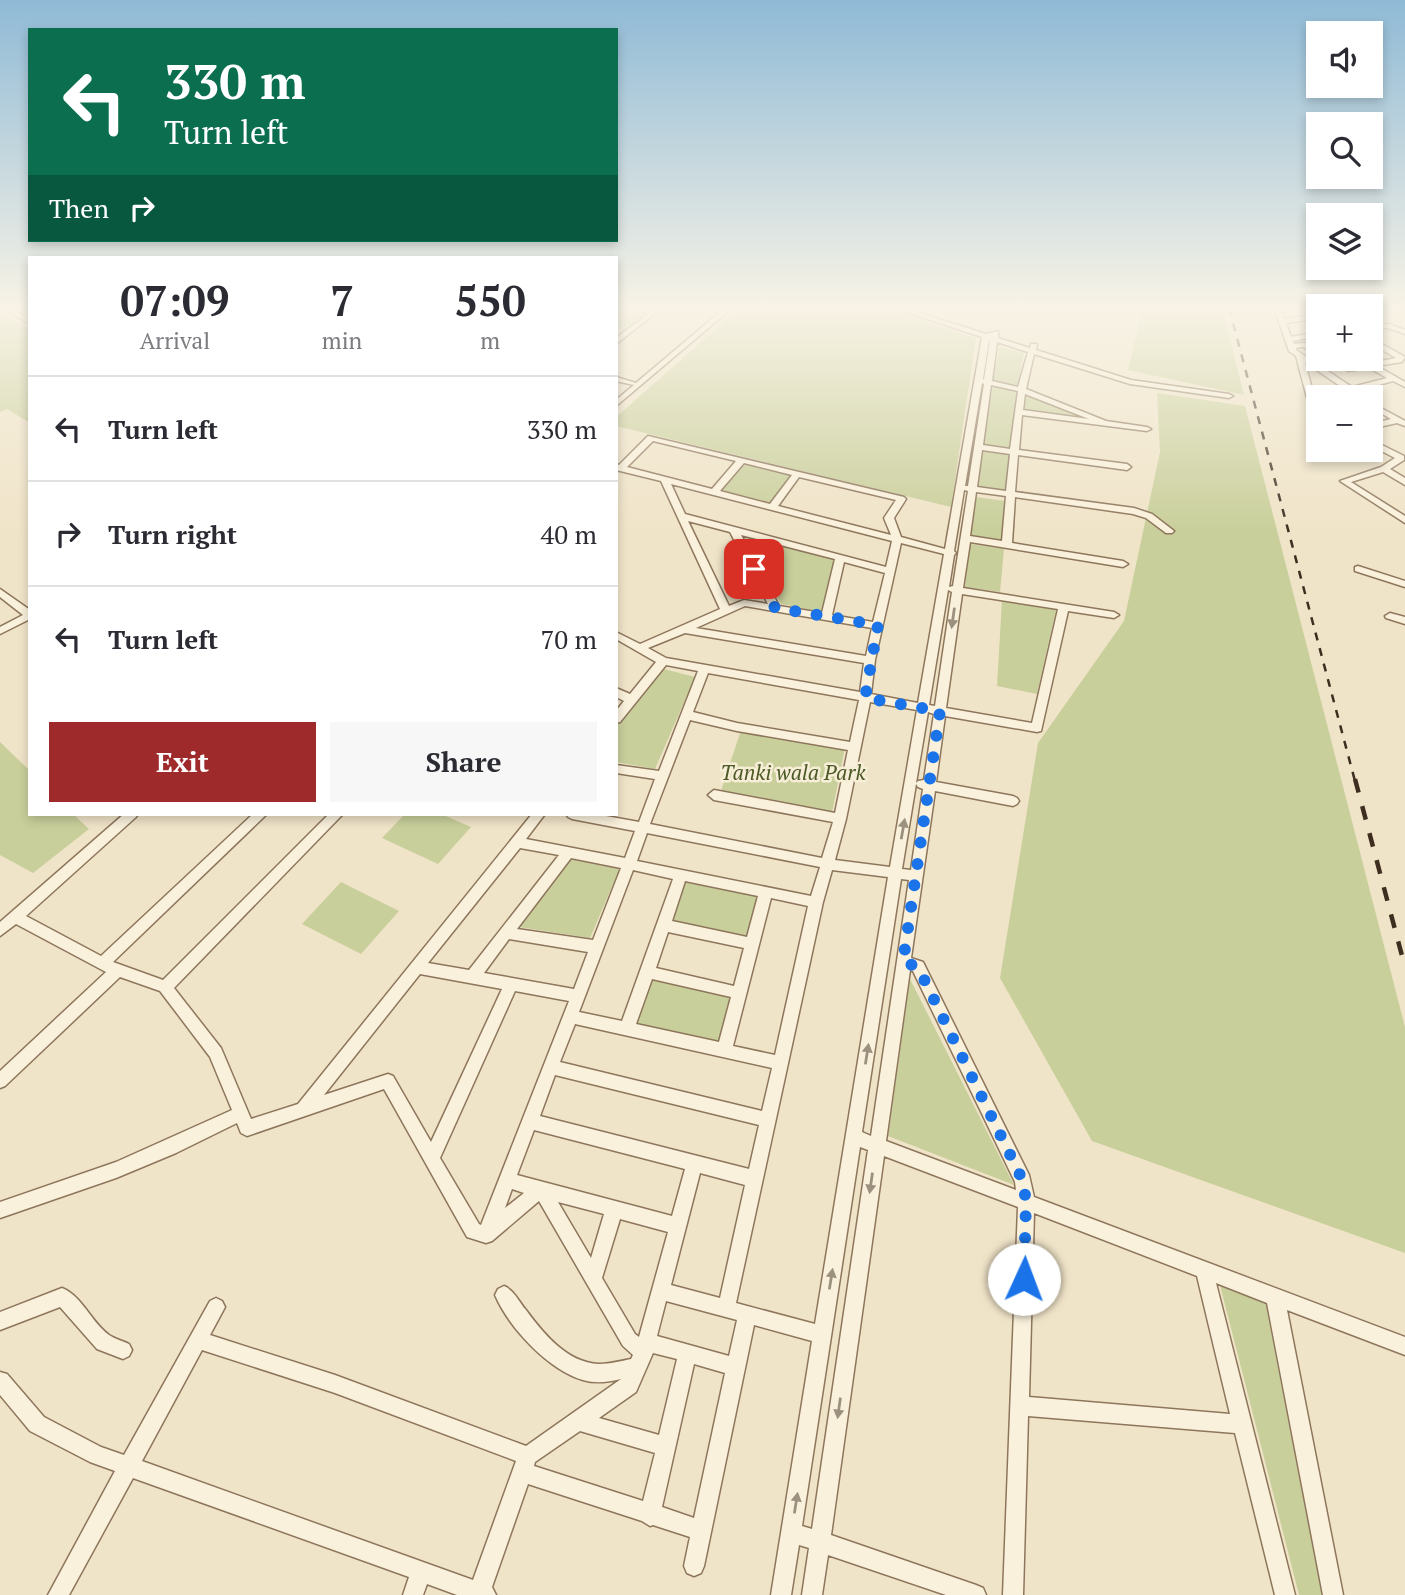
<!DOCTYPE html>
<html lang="en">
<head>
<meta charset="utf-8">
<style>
  :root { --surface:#fff; --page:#f7f7f7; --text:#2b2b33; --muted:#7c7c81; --line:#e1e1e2; --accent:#9e2a2b }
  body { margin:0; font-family:"PT Serif",serif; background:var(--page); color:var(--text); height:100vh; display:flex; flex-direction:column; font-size:26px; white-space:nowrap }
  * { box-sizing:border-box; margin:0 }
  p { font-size:23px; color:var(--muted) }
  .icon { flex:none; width:38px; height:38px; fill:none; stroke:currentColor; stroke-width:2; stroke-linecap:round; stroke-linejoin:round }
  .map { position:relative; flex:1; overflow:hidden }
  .panel { position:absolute; left:28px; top:256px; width:590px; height:560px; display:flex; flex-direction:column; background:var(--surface); border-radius:0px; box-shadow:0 4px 10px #0003 }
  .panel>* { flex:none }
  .guide { position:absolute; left:28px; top:28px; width:590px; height:214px; border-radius:0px; box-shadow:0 4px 10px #0003; background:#0b6e4f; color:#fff; overflow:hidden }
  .buttons { position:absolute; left:1306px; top:21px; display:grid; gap:14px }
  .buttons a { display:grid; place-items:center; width:77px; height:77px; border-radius:0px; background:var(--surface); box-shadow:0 4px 10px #0003; font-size:35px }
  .pin { position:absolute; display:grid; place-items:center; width:60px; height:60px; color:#fff; margin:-30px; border-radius:14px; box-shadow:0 4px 10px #0006 }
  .me { position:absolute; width:77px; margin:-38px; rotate:2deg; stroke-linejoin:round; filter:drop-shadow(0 0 5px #0008) }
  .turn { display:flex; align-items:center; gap:24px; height:147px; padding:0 21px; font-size:32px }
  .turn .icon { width:91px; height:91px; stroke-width:2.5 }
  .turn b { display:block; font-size:49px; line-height:60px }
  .then { display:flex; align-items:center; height:66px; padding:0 21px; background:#0003; gap:14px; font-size:26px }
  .eta { display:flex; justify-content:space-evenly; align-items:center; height:119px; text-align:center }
  .eta b { font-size:42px; font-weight:600; line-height:49px }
  .action { display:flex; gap:14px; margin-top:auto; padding:14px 21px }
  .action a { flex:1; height:80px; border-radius:0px; background:var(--accent); color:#fff; font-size:28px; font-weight:600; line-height:80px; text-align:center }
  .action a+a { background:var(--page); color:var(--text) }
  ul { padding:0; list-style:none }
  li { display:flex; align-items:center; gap:21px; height:105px; padding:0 21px; border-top:2px solid var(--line) }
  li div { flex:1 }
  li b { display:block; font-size:26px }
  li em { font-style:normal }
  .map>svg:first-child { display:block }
  .green { fill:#c9cf9b }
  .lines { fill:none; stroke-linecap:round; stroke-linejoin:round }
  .minor-casing { stroke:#8d765c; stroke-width:3 }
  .minor { fill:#faf1dc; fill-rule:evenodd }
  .rail-far1 { stroke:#3d2e20; stroke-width:2.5; stroke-dasharray:8 8; stroke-linecap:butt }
  .rail { stroke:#3d2e20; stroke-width:4.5; stroke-dasharray:14 14; stroke-linecap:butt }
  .oneway { fill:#9c907e }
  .route { stroke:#1a73e8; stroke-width:12; stroke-dasharray:0 21.6 }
  .labels { text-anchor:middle; stroke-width:5; stroke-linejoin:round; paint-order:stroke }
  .park-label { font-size:21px; font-style:italic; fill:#4d5a26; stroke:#f7eed8 }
</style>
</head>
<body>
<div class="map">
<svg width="1405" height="1595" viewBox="0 0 1405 1595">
  <rect width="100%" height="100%" fill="#f0e4c8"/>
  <g class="green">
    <path d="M616 308H631L647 314 624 331 616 328Z"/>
    <path d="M740 308H882L976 338 951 507 616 426V417Z"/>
    <path d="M1143 308H1222L1244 395 1128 370Z"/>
    <path d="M7 317 30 329V423L7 409 0 412V319Z"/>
    <path d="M999 347 1024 353 1017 387 993 381Z"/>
    <path d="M993 386 1017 392 1011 448 983 445Z"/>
    <path d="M1157 393 1245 406 1405 1027V1253L1092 1141 1000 978 1038 743 1124 621 1160 452Z"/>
    <path d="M1025 394 1090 419 1025 411Z"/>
    <path d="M983 449 1010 453 1006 497 977 493Z"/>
    <path d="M743 464 791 476 771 503 721 490Z"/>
    <path d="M976 497 1006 501 1004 540 971 535Z"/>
    <path d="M743 535 834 559 822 612 781 604Z"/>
    <path d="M970 544 1004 549 1000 592 965 587Z"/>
    <path d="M1002 600 1056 610 1037 694 997 686Z"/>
    <path d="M664 669 695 677 655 769 616 762V727Z"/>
    <path d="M741 730 845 748 832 813 720 794Z"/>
    <path d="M0 742 30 771V814H73L89 829 33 873 0 855Z"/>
    <path d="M405 814H441L471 827 438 864 382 838Z"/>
    <path d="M570 859 620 868 590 938 519 927Z"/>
    <path d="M683 879 760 895 748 938 669 921Z"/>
    <path d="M341 882 399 911 361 954 302 924Z"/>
    <path d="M649 976 733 995 720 1043 634 1023Z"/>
    <path d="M910 979 1014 1185 888 1136Z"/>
    <path d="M1220 1285 1265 1300 1322 1595H1299Z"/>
  </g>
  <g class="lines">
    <g class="minor-casing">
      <g id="minor">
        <path d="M1 308H9L30 319V324Z"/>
        <path d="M20 308H30V313Z"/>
        <path d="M635 308 652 310 655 308H662L616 344V338L648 314Z"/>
        <path d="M725 308H732L616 406V400L634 385 616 381V377L636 383Z"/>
        <path d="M894 308H904L986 334 998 331V338L1030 348 1031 344H1037L1036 350 1131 380 1229 394 1233 396 1229 398 1130 384 1034 354 1026 389 1106 421 1147 427 1151 429 1147 431 1022 415 1019 450 1127 464 1131 467 1127 470 1018 455 1015 492 1134 508 1152 514 1174 531 1172 533H1166L1146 518 1133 514 1015 497 1012 543 1123 561 1128 564 1123 567 970 542 963 588 1114 612 1119 615 1114 618 1068 611 1041 731 1037 732 945 716 936 782 1013 796 1017 798 1019 801 1017 804 1013 806 935 791 911 958 923 962 1029 1175 1034 1197 1405 1337V1355L1287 1310 1343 1595H1323L1267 1303 1216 1283 1295 1595H1275L1235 1433 1028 1416 1023 1595H1003L1018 1207 884 1156 831 1535 976 1585 983 1588 986 1595H946L828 1555 822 1595H802L809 1548 799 1545 791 1595H771L812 1341 754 1325 704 1566 701 1573 694 1576 687 1573 684 1566 690 1537 653 1525 650 1526 642 1521 528 1484 492 1587 496 1595H457L427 1584 423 1595H403L409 1577 133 1478 69 1595H48L115 1471 90 1462 30 1431 0 1395V1372L7 1374 44 1417 101 1447 124 1455 210 1301 216 1298 222 1301 225 1307 210 1335 335 1375 526 1446 621 1379C609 1382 596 1384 583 1380 549 1370 509 1328 495 1295L498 1289 504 1286C514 1290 519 1302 526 1310 543 1333 567 1363 599 1364 610 1364 621 1361 631 1359L633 1355 623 1346 539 1201 492 1241 486 1243 467 1237 384 1089 247 1136 241 1133 237 1123 176 1153 116 1178 0 1218V1202L116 1162 232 1110 210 1057 160 991 120 977 5 1086 0 1088V1071L106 972 16 924 0 936V922L124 814H138L136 817 26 916 101 956 253 814H267L113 962 163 980 329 814H343L174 988 221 1048 251 1119 298 1104 532 814H545L526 839 625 858 635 831 572 819 568 817 566 814H595L639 822 655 779 616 773V765L659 771 698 671 666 665 620 722 616 723V711L624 701 616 697V688L630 694 656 662 616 639V632L640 644 720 609 661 481 616 470V464L619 465 648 436 904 497 906 499 894 518 901 537 945 549 982 337ZM989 340H990L984 379H983ZM997 342 1028 352 1018 387 992 381ZM982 383 984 384 968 486H965ZM991 385 1018 391 1010 449 983 445ZM1025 394 1089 419 1023 410ZM653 441 736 461 712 489 627 467ZM982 450 1010 454 1006 491 977 487ZM744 463 792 475 770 504 720 491ZM799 477 896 500 884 518 891 535 778 506ZM671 484 892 541 886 567 685 514ZM964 490 968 491 953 586 949 587 954 555 956 553 954 551ZM976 492 1006 496 1002 541 970 536ZM688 521 730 532 768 604 744 600 729 606ZM741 535 835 559 822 613 779 606ZM901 543 944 554 918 703 871 694 875 660ZM844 562 885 573 873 622 832 615ZM948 590 952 592 935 706 929 705ZM962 594 1058 609 1032 723 946 708ZM745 606 872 628 866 656 696 628ZM685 633 864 663 860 692 666 658 648 648ZM708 673 859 700 850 742 737 723 693 712ZM870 702 917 710 890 867 835 860 846 819ZM928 712 934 714 924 780 918 781 916 783ZM690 720 737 731 848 750 835 813 714 790 708 795 714 800 833 822 822 858 650 824ZM916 784 918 787 923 789 911 870 902 869ZM647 833 820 867 811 896 637 861ZM520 848 559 855 469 970 428 963ZM571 858 621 868 593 940 517 929ZM633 870 673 879 622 1021 579 1012ZM832 870 888 877 815 1324 736 1303 823 902ZM901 879 909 880 871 1136 862 1132ZM685 881 758 896 747 937 672 921ZM771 898 808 906 775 1055 733 1046ZM668 932 744 948 734 986 656 968ZM509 939 588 952 574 989 484 973ZM910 970 913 971 1015 1182 1016 1190 886 1141ZM420 974 502 989 431 1142 393 1076 388 1074 324 1095ZM652 979 731 997 719 1042 636 1024ZM515 991 569 1001 481 1225 479 1224 440 1158ZM575 1024 772 1068 762 1111 560 1062ZM555 1075 759 1125 749 1169 540 1116ZM534 1130 685 1169 672 1216 517 1175ZM860 1147 868 1150 812 1529 802 1526ZM700 1173 745 1185 720 1298 671 1285ZM512 1189 524 1193 505 1208ZM558 1202 604 1214 591 1258ZM1034 1213 1197 1276 1230 1414 1029 1397ZM620 1219 668 1232 639 1337 635 1334 602 1278ZM666 1301 737 1320 729 1356 657 1336ZM202 1350 335 1393 516 1461 473 1580 142 1461ZM653 1353 677 1359 659 1435 599 1418 636 1392ZM694 1364 725 1373 694 1518 662 1507ZM580 1431 655 1453 643 1501 534 1466 535 1462Z"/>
        <path d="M1274 308H1280L1284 319 1318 314V318L1286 323 1291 337 1318 332V336L1293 341 1294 344 1304 343 1318 348V353L1303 347 1296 348V350L1352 387 1387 378 1369 368 1348 371 1327 359C1344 358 1345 368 1362 365L1354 359H1363L1371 363 1396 358 1372 344V340H1375L1405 357 1402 362 1377 366 1405 382V387L1393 381 1357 391 1365 397H1356L1305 362 1318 412 1310 409 1296 356 1289 351Z"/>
        <path d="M1370 308H1379L1370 311Z"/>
        <path d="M1400 308H1405V311L1401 309Z"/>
        <path d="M1370 324H1389L1405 330V334L1388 328H1370Z"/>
        <path d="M1370 402 1405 421V426L1397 423 1370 429V424L1391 419 1370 407Z"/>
        <path d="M1370 439 1404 456V460L1390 469 1405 478V485L1383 472 1351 482 1405 516V523L1340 481 1381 467 1395 458 1370 445Z"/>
        <path d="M1358 566 1405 581V587L1355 571V567Z"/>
        <path d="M0 589 30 610V619L0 634V627L23 615 0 597Z"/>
        <path d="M1390 613 1405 617V624L1386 618 1385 616Z"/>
        <path d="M62 1288C83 1297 91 1322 109 1335 115 1339 123 1341 129 1344L132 1350 129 1356 123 1359 97 1349 60 1307 0 1330V1312Z"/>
      </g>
    </g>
    <use href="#minor" class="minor"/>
    <path class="rail-far1" d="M1229 308 1355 781"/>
    <path class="rail" d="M1355 779 1405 967"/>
  </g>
  <defs><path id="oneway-solid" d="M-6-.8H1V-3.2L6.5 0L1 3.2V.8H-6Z" transform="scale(1.75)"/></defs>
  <g class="oneway">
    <use href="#oneway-solid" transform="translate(953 618) rotate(98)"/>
    <use href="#oneway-solid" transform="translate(903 829) rotate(-80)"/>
    <use href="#oneway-solid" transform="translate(867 1054) rotate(-81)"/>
    <use href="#oneway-solid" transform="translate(871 1183) rotate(98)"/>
    <use href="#oneway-solid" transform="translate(831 1279) rotate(-81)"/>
    <use href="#oneway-solid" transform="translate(839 1408) rotate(98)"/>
    <use href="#oneway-solid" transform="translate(796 1503) rotate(-81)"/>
  </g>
  <linearGradient id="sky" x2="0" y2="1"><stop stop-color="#8fbad6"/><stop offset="0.58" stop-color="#f8f3e6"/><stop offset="1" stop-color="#f8f3e6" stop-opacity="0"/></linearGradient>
  <rect width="1405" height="531" fill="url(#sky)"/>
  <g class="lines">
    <path class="route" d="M754 569 775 608 878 625 865 698 940 711 903 962 918 967 1023 1181 1026 1202 1024 1279"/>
  </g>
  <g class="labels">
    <g class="park-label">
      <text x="793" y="780">Tanki wala Park</text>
    </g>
  </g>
</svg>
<div class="buttons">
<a><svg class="icon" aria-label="sound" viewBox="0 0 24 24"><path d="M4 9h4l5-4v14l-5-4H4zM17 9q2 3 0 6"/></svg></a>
<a><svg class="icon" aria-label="search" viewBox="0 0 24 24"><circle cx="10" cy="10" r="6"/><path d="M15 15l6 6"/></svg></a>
<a><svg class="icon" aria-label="layers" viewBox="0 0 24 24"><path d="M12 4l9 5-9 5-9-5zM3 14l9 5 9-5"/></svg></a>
<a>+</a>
<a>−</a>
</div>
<div class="pin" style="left:754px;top:569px;background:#d93025"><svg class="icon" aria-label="arrive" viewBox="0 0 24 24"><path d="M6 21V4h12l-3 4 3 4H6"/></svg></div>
<svg class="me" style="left:1024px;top:1279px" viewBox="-20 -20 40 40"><circle r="19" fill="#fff"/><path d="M0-13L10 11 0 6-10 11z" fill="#1a73e8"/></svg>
<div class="guide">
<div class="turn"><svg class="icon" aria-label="left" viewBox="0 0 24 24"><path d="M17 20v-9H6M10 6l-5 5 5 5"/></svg><div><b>330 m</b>Turn left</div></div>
<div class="then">Then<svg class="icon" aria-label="right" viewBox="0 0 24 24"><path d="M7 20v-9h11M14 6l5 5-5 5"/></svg></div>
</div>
<section class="panel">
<div class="eta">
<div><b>07:09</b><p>Arrival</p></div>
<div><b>7</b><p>min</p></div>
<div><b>550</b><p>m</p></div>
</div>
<ul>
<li><svg class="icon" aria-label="left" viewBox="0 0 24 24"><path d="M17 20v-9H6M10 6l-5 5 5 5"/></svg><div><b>Turn left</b></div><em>330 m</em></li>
<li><svg class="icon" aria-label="right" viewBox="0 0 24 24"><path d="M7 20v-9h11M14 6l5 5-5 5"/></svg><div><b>Turn right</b></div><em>40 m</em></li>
<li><svg class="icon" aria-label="left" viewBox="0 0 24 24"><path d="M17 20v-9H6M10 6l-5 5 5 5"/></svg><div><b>Turn left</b></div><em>70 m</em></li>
</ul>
<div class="action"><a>Exit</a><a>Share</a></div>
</section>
</div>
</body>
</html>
